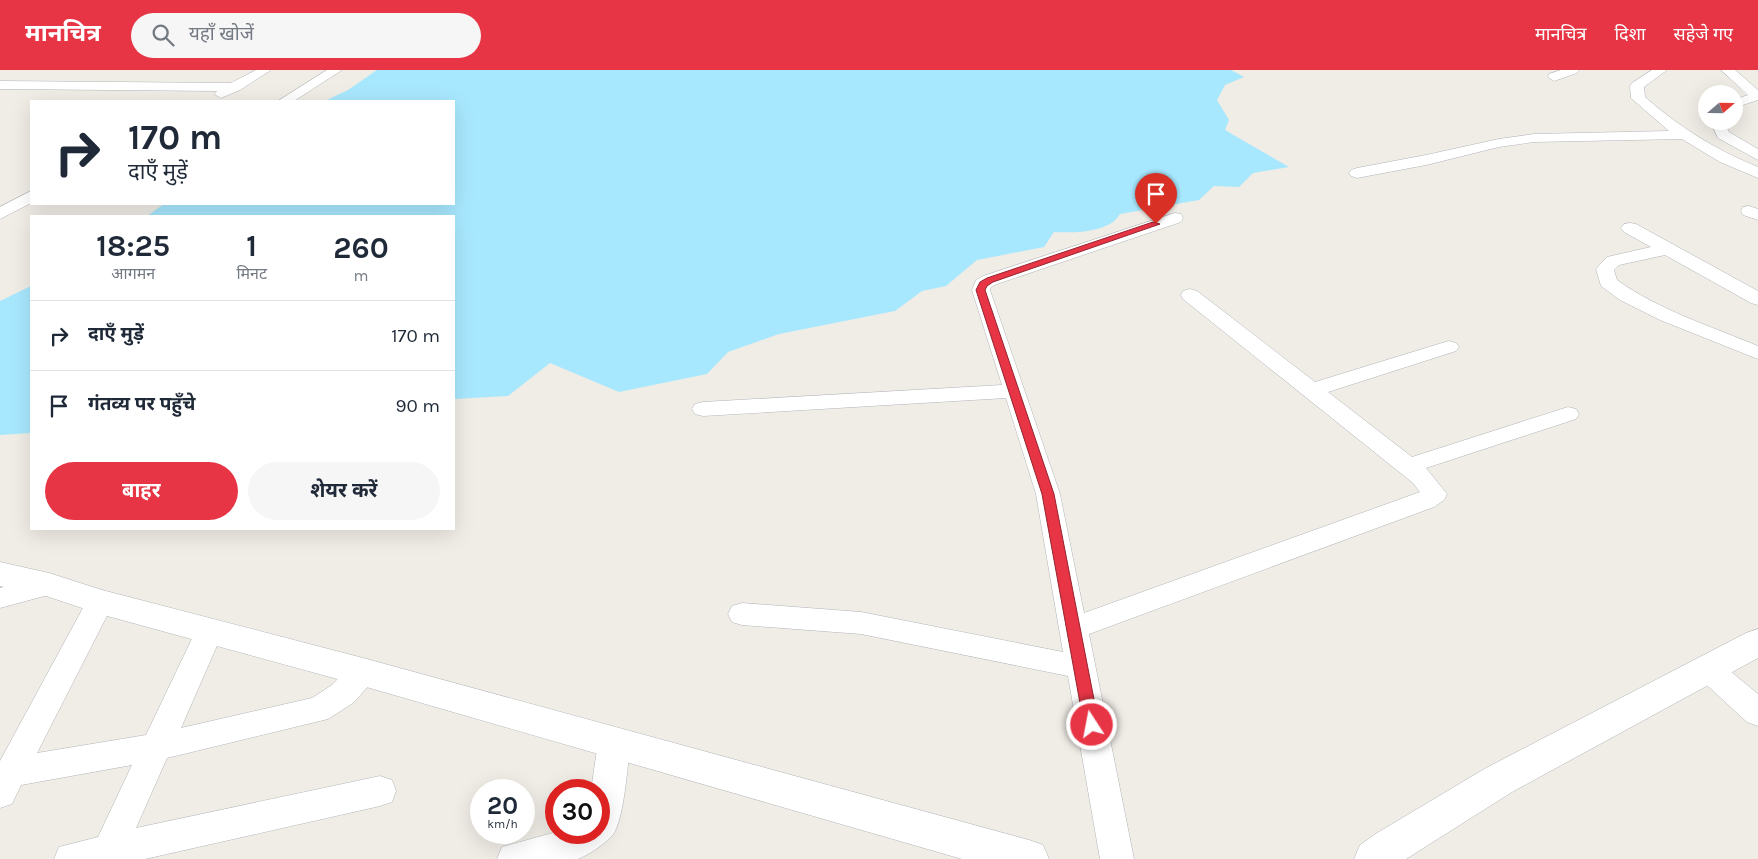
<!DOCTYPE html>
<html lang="hi">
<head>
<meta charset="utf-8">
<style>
  :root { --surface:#fff; --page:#f6f6f7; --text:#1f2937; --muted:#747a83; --line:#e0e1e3; --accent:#e73546 }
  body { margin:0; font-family:Karla,"Noto Sans Devanagari",sans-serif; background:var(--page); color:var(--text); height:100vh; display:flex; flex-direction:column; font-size:19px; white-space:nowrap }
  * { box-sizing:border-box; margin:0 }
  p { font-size:16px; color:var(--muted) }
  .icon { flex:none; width:28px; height:28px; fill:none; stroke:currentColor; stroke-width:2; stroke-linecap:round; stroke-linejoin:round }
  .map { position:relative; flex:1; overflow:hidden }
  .details { position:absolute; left:30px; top:145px; width:425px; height:315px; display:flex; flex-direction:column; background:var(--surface); border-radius:0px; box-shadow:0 5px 20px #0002 }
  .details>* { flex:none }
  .guide { position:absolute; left:30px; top:30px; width:425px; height:105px; border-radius:0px; box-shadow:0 5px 20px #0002; background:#fff; color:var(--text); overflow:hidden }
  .needle { width:32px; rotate:70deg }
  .fabs { position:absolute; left:1698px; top:15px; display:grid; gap:10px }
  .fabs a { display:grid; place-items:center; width:45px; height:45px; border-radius:50%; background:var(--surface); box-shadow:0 5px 20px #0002; font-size:25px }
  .speed { position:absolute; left:470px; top:709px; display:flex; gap:10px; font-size:25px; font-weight:700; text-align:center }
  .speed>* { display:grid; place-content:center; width:65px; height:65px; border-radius:50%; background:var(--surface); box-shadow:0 5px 20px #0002; line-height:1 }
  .speed small { font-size:12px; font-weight:400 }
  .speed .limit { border:8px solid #d22; background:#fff; color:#111 }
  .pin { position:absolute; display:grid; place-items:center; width:42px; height:42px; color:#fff; margin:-51px -21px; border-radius:50% 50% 50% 0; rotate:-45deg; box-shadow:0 0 5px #0007 }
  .pin .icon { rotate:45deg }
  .me { position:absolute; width:55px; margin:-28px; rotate:349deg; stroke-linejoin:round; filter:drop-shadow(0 0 4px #0008) }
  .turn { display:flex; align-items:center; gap:18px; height:105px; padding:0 15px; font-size:22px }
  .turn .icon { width:65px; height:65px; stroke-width:2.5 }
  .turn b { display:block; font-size:35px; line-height:42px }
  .eta { display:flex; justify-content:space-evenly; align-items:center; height:85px; text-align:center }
  .eta b { font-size:30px; font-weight:700; line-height:35px }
  .action { display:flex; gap:10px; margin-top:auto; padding:10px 15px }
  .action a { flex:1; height:58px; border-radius:30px; background:var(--accent); color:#fff; font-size:20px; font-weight:700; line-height:58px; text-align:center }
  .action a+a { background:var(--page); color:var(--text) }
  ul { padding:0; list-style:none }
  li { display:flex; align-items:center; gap:15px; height:70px; padding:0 15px; border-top:1px solid var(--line) }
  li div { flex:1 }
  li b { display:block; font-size:19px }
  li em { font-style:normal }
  header { display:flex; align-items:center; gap:30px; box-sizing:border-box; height:70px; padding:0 25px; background:var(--accent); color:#fff }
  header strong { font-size:24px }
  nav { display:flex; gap:28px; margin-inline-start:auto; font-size:18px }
  .search { width:350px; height:45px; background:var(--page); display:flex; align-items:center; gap:12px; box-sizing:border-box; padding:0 18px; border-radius:28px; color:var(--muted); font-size:19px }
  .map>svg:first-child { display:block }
  .water { fill:#a8e8fe }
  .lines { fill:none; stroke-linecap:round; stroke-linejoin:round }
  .minor-casing { stroke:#b1b5b8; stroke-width:1 }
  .tertiary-casing { stroke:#b1b5b8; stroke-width:1 }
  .minor { fill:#fff; fill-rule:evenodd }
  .tertiary { fill:#fff; fill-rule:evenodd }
  .route { fill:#e73546; stroke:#96222e }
</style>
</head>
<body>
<header>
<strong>मानचित्र</strong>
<div class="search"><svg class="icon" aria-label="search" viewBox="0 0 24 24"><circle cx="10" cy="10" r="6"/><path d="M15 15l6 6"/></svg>यहाँ खोजें</div>
<nav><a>मानचित्र</a><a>दिशा</a><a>सहेजे गए</a></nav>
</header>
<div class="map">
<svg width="1758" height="789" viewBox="0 0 1758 789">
  <rect width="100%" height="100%" fill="#f0ece6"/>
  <g class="water">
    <path d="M377 0H1231L1244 7 1225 15 1217 30 1229 50 1225 60 1289 97 1253 103 1239 117 1214 116 1199 130 1120 144C1109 163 1074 163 1054 162L1044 177 977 190 946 216 922 221 895 241 779 264 728 282 707 304 619 322 550 293 508 326 454 329V146H147L164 134H454V31H325L348 20Z"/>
    <path d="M31 216V363L0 365V231Z"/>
  </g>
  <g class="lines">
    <g class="minor-casing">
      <g id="minor">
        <path d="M256 0H271L240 20 221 28 214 24 217 21 0 19V11L231 13Z"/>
        <path d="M327 0H342L294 31H278Z"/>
        <path d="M1561 0H1579L1577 3 1554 11 1548 7 1549 4Z"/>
        <path d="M1652 0H1667L1644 17 1645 27C1679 57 1716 80 1758 97V108L1720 92 1682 69 1534 72 1499 77 1426 95 1357 108 1351 106 1349 103 1351 100 1357 98 1426 85 1499 69 1534 64 1669 61 1631 28 1630 16 1632 13Z"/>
        <path d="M1721 0H1735L1758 20V30L1734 38V30L1748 25Z"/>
        <path d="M1710 51H1724L1729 62 1758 79V90L1718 68Z"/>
        <path d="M31 121V133L0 149V137Z"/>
        <path d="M1749 136 1758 139V150L1743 145 1741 141 1743 137Z"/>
        <path d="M1175 143 1181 144 1183 148 1181 152 997 214 991 217 990 220 1060 424 1084 543 1420 422 1413 413 1183 229 1181 225 1183 221 1190 219 1197 221 1315 312 1442 273 1449 271 1456 273 1459 277 1456 281 1328 322 1412 387 1568 337 1576 339 1579 344 1576 349 1426 398 1447 424 1444 430 1434 437 1089 564 1134 789H1100L1068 606 861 564 742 555 732 552 728 544 732 536 742 533 861 542 1063 582 1036 424 1006 328 703 346 695 344 692 339 695 334 703 332 1002 315 972 220 976 210 983 206Z"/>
        <path d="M1630 153 1636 154 1758 221V235L1751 233 1665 185 1619 195 1614 200 1617 210C1659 240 1710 256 1758 276V289L1660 250 1620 230 1601 216 1596 199 1607 187 1651 177 1624 162 1621 158 1624 154Z"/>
        <path d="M49 505 59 508 63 515 59 522 0 538V518Z"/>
        <path d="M100 521 110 525 114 532 37 683 146 665 199 554 209 551 219 554 223 562 181 658 312 628 332 615 353 593 363 590 373 593 378 602 373 611 353 633 328 649 167 688 136 758 380 706 392 710 396 721 392 732 380 736 145 789H54L59 777 98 767 132 695 21 715 12 734 0 738V691L90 525Z"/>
        <path d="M1708 587 1718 591 1758 624V656L1747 652 1698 607 1693 599 1698 591Z"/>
        <path d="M614 659 625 663 630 673C628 692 624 757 610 768 601 776 590 784 578 789H497L502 777 556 762H599V720H591L598 673 603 663Z"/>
      </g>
    </g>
    <g class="tertiary-casing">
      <g id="tertiary">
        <path d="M0 492 49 503 102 520 363 588 1029 770 1043 775 1049 789H962L363 616 100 544 46 526 0 516Z"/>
        <path d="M1758 559V588L1512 722 1406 789H1354L1360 775 1377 763 1486 698 1746 563Z"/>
      </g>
    </g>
    <use href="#minor" class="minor"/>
    <use href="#tertiary" class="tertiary"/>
  </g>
  <path class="route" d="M1153 152 1160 154 993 212 987 216 985 220 1054 424 1099 655 1097 659 1092 661 1086 659 1084 655 1042 424 976 220 980 212 987 208Z"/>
</svg>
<div class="fabs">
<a><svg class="needle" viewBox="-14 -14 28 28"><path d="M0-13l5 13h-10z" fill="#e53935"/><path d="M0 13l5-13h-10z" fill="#747a83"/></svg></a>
</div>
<div class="speed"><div>20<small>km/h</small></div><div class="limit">30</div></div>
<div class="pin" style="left:1156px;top:154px;background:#d93025"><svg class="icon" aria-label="arrive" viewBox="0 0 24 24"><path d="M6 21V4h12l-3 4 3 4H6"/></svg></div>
<svg class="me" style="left:1092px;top:655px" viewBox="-20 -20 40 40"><circle r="17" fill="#e73546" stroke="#fff" stroke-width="3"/><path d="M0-11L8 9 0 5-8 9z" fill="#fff"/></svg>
<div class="guide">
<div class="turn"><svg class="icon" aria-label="right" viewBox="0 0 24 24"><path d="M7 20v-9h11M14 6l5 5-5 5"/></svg><div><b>170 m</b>दाएँ मुड़ें</div></div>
</div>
<section class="details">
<div class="eta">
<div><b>18:25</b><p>आगमन</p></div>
<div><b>1</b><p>मिनट</p></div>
<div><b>260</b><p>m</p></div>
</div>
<ul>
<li><svg class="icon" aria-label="right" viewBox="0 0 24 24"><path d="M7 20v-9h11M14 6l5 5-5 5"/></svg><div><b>दाएँ मुड़ें</b></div><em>170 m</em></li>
<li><svg class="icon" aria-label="arrive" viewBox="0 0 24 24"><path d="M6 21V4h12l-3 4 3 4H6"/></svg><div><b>गंतव्य पर पहुँचे</b></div><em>90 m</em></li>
</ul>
<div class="action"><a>बाहर</a><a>शेयर करें</a></div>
</section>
</div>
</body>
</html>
